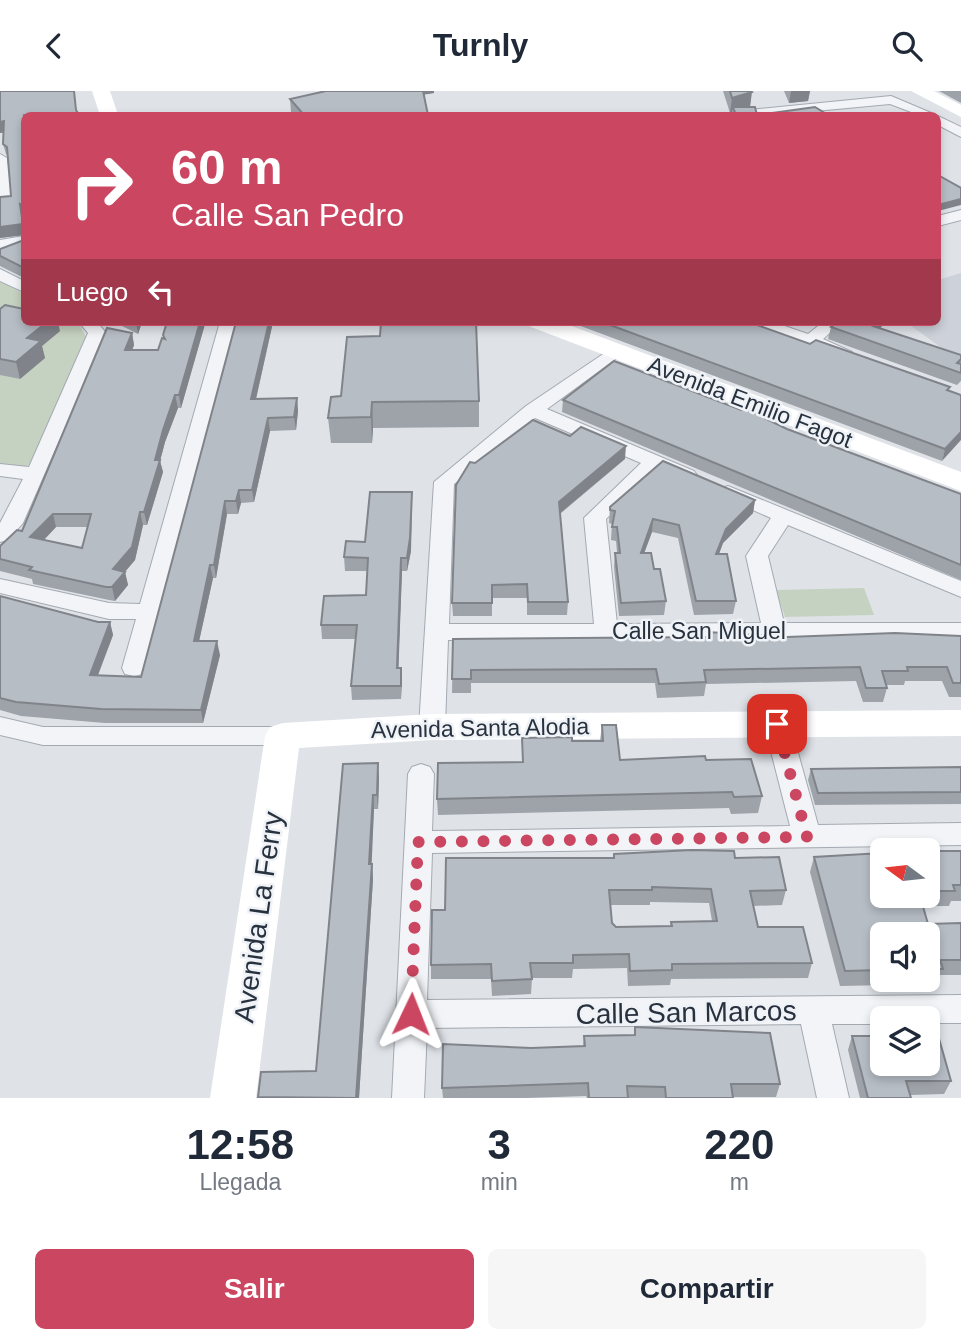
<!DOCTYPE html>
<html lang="es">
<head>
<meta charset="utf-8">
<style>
  :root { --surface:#fff; --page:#f6f6f7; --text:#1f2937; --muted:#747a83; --accent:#cb4660 }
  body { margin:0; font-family:Helvetica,sans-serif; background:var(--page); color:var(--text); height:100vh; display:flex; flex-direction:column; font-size:26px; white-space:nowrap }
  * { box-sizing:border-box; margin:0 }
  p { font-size:23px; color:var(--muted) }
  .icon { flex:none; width:38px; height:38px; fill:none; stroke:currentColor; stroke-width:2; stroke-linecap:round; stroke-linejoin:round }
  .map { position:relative; height:1007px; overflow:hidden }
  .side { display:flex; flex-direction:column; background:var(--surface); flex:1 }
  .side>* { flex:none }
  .guide { position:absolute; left:21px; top:21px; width:920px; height:214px; border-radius:10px; box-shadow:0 4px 10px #0003; background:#cb4660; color:#fff; overflow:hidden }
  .needle { width:46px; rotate:285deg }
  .controls { position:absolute; left:870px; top:747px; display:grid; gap:14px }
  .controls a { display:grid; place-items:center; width:70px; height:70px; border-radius:10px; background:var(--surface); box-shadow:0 4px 10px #0003; font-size:35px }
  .pin { position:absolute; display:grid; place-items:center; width:60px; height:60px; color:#fff; margin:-30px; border-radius:14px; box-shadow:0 4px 10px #0006 }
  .me { position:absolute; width:77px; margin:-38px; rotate:2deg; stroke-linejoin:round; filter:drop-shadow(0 0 5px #0008) }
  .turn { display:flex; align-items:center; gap:24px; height:147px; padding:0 35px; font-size:32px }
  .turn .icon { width:91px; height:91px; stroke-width:2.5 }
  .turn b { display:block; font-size:49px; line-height:60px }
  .then { display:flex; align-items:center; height:66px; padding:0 35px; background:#0003; gap:14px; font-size:26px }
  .eta { display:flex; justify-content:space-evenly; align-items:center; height:119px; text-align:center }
  .eta b { font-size:42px; font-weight:600; line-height:49px }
  .action { display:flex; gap:14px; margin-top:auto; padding:14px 35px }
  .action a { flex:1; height:80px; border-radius:10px; background:var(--accent); color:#fff; font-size:28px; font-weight:600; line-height:80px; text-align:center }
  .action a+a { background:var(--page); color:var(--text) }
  header { display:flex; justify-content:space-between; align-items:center; height:91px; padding:0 35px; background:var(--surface); font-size:32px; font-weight:600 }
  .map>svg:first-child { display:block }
  .built { fill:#cdd2da }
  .green { fill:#c6d2c1 }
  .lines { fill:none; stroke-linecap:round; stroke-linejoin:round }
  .street-casing { stroke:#a4aab2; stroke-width:2 }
  .street { fill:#f2f4f7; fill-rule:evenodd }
  .secondary { fill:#fff; fill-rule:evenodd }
  .wall { fill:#9da3a9; fill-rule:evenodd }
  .shaded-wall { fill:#80848a }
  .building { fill:#b7bdc5; stroke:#80848a; stroke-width:2; fill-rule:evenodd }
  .route { stroke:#cb4660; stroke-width:12; stroke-dasharray:0 21.6 }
  .labels { text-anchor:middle; stroke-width:5; stroke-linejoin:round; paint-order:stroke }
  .street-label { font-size:23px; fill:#28323f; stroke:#eff2f6 }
  .near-street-label { font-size:28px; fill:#28323f; stroke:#eff2f6 }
</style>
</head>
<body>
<header><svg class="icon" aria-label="back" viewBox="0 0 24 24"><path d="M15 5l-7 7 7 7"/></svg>Turnly<svg class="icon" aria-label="search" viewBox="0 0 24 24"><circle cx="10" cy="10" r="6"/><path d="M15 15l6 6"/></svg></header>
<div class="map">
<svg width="961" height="1007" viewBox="0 0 961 1007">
  <rect width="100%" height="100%" fill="#dfe3e8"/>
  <path class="built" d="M961 182V271L906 231H938V189Z"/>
  <g class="green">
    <path d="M0 190 24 203V231H78L86 246 35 370 25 376 0 373Z"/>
    <path d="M864 497 874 524 785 526 776 499Z"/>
  </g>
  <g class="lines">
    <g class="street-casing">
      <g id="street">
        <path d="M891 5 936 24H919L890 13 773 24H731L738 20Z"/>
        <path d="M938 25 961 36V46L938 34Z"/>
        <path d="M0 63 7 67 12 107 0 111Z"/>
        <path d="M961 119V129L938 135V125Z"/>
        <path d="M24 145V155L0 159V149Z"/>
        <path d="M0 178 24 190V201L0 190Z"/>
        <path d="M79 231H97L106 242 23 432 8 449 0 451V432L23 388 0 385V373L29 376 88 242Z"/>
        <path d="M220 231H238L146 577 143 583 134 585 125 583 122 577 136 528H109L0 502V488L109 512 140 513Z"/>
        <path d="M747 231H773L808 243 823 231H842L823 248 852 261 843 266 837 265 750 235Z"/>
        <path d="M615 255 621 256 624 260 621 264 547 318 694 380 697 384 687 390 657 379 606 428 617 533 761 532 746 465 771 427 721 405 718 401 721 397 728 395 961 490V506L788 434 768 465 784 532H961V548L448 549 445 636 441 643 432 645 423 643 419 636 434 391 526 315ZM535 327 641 372 584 427 594 533H449L454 393Z"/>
        <path d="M777 624 786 626 790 633 818 734 961 732V754L432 762 427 909 961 904V932H928V928H882V933H832L849 1007H817L801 933 427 937 424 1007H392L408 683 412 676 421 673 430 676 434 683 432 740 790 735 764 633 768 626Z"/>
        <path d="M0 626 43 636H283L292 638 296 645 292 652 283 654H43L0 644Z"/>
      </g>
    </g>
    <use href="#street" class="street"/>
    <g class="secondary">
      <path d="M92 0H110L118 24H100Z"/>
      <path d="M911 0H934L961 14V26Z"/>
      <path d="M527 231H561L961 381V400L531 236Z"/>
      <path d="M961 619V645L432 649 299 657 256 1007H210L265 645 270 636 283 632 432 623Z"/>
    </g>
  </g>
  <g class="wall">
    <path d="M0 0 24 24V125L23 124 24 144 0 147V106L11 105 8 65 6 63 3 53 4 41 0 42Z"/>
    <path d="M326 0H434V2L424 3 428 24H294L291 21 290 8Z"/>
    <path d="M723 0H751L750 16 757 24H732V21L730 22Z"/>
    <path d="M784 0H810L808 10 789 12Z"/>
    <path d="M939 0H961V12Z"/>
    <path d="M24 149V187L0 175V158Z"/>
    <path d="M0 218 60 240 42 255 45 267 20 288 0 284Z"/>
    <path d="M114 231H157L141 234 138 243Z"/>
    <path d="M273 231 256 308 297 307 298 320 296 339 270 340 254 411 241 412 238 423H227L216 487H213L199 550 220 564 203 632H105L21 625 0 619V505L98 531H110L113 544 98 584 141 586Z"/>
    <path d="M570 231H749L810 253 961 304 942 370Z"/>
    <path d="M886 231 880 237 961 264V290L957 294 828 248 831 236Z"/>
    <path d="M205 233 181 317H178L165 351 160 370 163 381 147 434H143L135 469 125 481 128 494 115 510 109 509 33 493 32 488 0 480V455L22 440 132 242 134 254 132 259H158L164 247 163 244ZM56 436H88L82 457 44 449Z"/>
    <path d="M380 245 479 310V336L373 337 372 352H331L328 327Z"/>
    <path d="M563 309 787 338 961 403V489L562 321Z"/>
    <path d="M625 368 560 423 568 511 567 524H527V507H492V525H453L452 512Z"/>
    <path d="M412 401 411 460 407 480H402L398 577H401V608L352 609 351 595 356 548H322L321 534 366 504 367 480H345L344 466 365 451Z"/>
    <path d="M755 409 753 422 723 452 719 463 736 510 733 523 694 524 678 447 652 441 644 462 654 478 666 510 664 524 619 525 614 476 615 462H617L616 450 611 449 612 433 609 432 610 416Z"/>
    <path d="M707 541 787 546 961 545V606H949L942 590H905L904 594H886L887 597 883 611H863L856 590 706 593 704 605 657 607 655 592H471V602H452L453 548 706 546Z"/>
    <path d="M602 634 620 669H706L762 705 758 722 731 723 729 717 438 724 437 708 522 671V647L572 650H600Z"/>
    <path d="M343 673 379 686 378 718H374L372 752 371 773H372L373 788 359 1007H259L261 981 316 980Z"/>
    <path d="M961 676V713L815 714 808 689 811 678Z"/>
    <path d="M928 760H961V810H951L949 815H923L928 833 961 832V884H940L937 893 840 895 810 781 814 766 882 805H928ZM882 844H928V889H882Z"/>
    <path d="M614 763 735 767 786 799 782 814 753 815 758 836 812 872 808 887 671 888 670 894 628 895 627 877 573 878 572 887H532L531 903 492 905 491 888H431V874L445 819 614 767ZM650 811 709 812 712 830 671 831 670 835 616 836 612 832 610 814H650Z"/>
    <path d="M635 936 780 993 776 1006H733V1007H587L586 1005 526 1007H443L442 997 531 957 583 955 584 945 634 944Z"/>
    <path d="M852 945 951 990 944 1003 910 1004 911 1007H860L848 959Z"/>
  </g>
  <g class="shaded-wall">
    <path d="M422 0H434V2L422 4Z"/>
    <path d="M791 0H810L808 10 789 12Z"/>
    <path d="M752 1 750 16H733L732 21 730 22 732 7Z"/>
    <path d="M4 30 7 41 0 42V31Z"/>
    <path d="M961 108V114L938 120V114Z"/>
    <path d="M20 113 24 133V144L0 147V136Z"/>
    <path d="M47 231H58L60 240 42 255 45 267 20 288 16 271 27 247Z"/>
    <path d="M136 231H157L141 234 138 243Z"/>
    <path d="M200 231H205V233L181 317 179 304Z"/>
    <path d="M269 231H273L253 321 251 308Z"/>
    <path d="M877 231H886L870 247 873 235Z"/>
    <path d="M132 242 134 254 128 271 125 259Z"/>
    <path d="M175 304 178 317 165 351 160 370 163 381 147 434 144 421 155 369 163 339Z"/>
    <path d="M297 307 298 320 296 339 294 326Z"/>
    <path d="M372 311 373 337 372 352 371 326Z"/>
    <path d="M268 327 270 340 254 411 252 399Z"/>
    <path d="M961 341V349L942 370 945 358Z"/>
    <path d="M626 355 625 368 558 424 559 411Z"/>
    <path d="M239 399 241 412 238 423 236 410Z"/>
    <path d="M412 401 411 460 407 480V467Z"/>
    <path d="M755 409 753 422 723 452 714 476 716 463 726 438Z"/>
    <path d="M225 410 227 423 216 487 214 474Z"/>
    <path d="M140 421 143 434 135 469 116 491 113 478Z"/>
    <path d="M53 423 56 436 34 459 30 446Z"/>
    <path d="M653 428 652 441 639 476 641 462Z"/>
    <path d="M401 467 402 480 398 591 397 577Z"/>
    <path d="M210 474 213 487 196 564 194 550Z"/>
    <path d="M125 481 128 494 115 510 112 496Z"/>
    <path d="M110 531 113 544 93 597 90 584Z"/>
    <path d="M217 550 220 564 203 632 201 619Z"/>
    <path d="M401 577 402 591 401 608Z"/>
    <path d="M378 672 379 686 378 718 377 704Z"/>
    <path d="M373 704 374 718 371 788 369 773Z"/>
    <path d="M372 773 373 788 359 1007H356Z"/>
  </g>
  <g class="building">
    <path d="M0 0H74L76 19 79 24H24V115L20 113 23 133 0 136V106L11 105 7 56 3 53 4 30 0 31Z"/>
    <path d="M326 0H423L428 24H364L361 22 348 24H304L290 8Z"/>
    <path d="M730 0H751L752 1 732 7Z"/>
    <path d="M733 16H755L757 24H736Z"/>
    <path d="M815 16 828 24H768L765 23Z"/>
    <path d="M938 84 961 97V108L938 114Z"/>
    <path d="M24 149V177L0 165V158Z"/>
    <path d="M5 214 24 218V231H47L27 247 41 250 16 271 0 268V218Z"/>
    <path d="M167 231H200L179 304H175L163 339 155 369H160L144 421H140L132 456 113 478 125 481 112 496H106L29 479 32 476 0 468V455L17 439 22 440 107 237 132 242 125 259H158L162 247 165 248 163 244ZM53 423H91L82 457 30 446Z"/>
    <path d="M236 231H269L251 308 297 307 294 326 268 327 252 399H239L236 410H225L214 474H210L194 550H217L201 619 101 618 16 611 0 607V505L98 531H110L90 584 141 586Z"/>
    <path d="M381 231H476L479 310 372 311 371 326 328 327 331 306 341 305 347 246 380 245Z"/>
    <path d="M602 231H749L810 253 816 249 950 296 947 299 961 304V341L945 358Z"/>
    <path d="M837 231H877L873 235 961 264V268L957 272 961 273V282L831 236Z"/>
    <path d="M614 270 741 319 744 317 787 338 961 403V474L563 309Z"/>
    <path d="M533 329 570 345 581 336 626 355 559 411 568 511H528L527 493 492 494V512H452L456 394 470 371 475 372Z"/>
    <path d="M663 370 755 409 726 438 716 463H727L736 510H696L679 434 653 428 641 462H651L654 478H660L666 510 621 512 615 462H620L617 436H612L615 420 610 419V416Z"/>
    <path d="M370 401H412L410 447 407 467H401L397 577H401V595H351L357 534H321L324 505 366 504 368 467 344 466 346 450 365 451Z"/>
    <path d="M707 541 787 546 895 542 961 545V592H953L947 576H907L908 580H882L887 597H866L860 576 704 579 706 591 659 593 656 578 471 579V588H452L453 548 708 546Z"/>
    <path d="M602 634H616L620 669 705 665 706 669 751 668 762 705 734 706 732 701 437 708 438 672 523 671 522 647 572 646V650H603Z"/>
    <path d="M378 672 377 704H373L371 738 369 773H372L356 1007 258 1006 261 981 316 980 343 673Z"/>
    <path d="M961 676V701L818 702 811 678Z"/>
    <path d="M692 759 734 760 735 767 779 766 786 799 750 800 758 836H803L812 872 672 873V879L630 880 629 863 573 864V872H530L532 888 492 890 491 873 431 874 432 819H445L446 767H614V763ZM652 796 711 798 717 830 671 831 672 835 616 836 612 832 609 799H652Z"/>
    <path d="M928 760H961V794H953L955 800H928Z"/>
    <path d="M882 762V805H920L928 833 961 832V869H940L943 878H928V844H882V879L845 880 814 766Z"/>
    <path d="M635 936 770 942 780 993H731L733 1007H666L665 996 627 995 628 1007H589L588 992 442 997 443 953 531 957 585 955 584 945 635 944Z"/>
    <path d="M928 944H938L951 990H906L911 1007H868L852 945H882V973H928Z"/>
  </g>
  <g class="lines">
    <path class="route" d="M411 923 418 751 807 746 777 633"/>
  </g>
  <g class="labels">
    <g class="street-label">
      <text transform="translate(750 311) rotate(21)" y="8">Avenida Emilio Fagot</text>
      <text x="699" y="548">Calle San Miguel</text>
      <text transform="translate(480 637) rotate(-1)" y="8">Avenida Santa Alodia</text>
    </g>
    <g class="near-street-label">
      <text transform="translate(258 826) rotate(-82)" y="10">Avenida La Ferry</text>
      <text transform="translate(686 921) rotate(-1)" y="10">Calle San Marcos</text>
    </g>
  </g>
</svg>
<div class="controls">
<a><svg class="needle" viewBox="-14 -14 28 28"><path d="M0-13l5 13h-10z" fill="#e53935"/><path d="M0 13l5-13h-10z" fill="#747a83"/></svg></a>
<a><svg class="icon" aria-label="sound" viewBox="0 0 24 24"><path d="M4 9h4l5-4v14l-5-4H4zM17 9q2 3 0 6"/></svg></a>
<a><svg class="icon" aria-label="layers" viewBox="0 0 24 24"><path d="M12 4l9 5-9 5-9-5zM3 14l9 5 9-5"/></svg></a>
</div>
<div class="pin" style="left:777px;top:633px;background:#d93025"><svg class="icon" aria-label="arrive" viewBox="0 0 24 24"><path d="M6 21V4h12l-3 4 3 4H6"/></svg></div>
<svg class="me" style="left:411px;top:923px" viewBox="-20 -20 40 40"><path d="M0-17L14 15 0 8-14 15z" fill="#cb4660" stroke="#fff" stroke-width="4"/></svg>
<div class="guide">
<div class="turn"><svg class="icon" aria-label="right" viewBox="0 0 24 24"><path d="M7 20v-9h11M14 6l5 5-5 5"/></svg><div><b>60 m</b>Calle San Pedro</div></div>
<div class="then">Luego<svg class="icon" aria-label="left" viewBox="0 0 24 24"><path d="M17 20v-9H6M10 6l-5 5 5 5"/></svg></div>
</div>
</div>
<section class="side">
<div class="eta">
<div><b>12:58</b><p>Llegada</p></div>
<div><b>3</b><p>min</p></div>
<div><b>220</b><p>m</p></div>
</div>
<div class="action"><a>Salir</a><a>Compartir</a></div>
</section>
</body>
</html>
